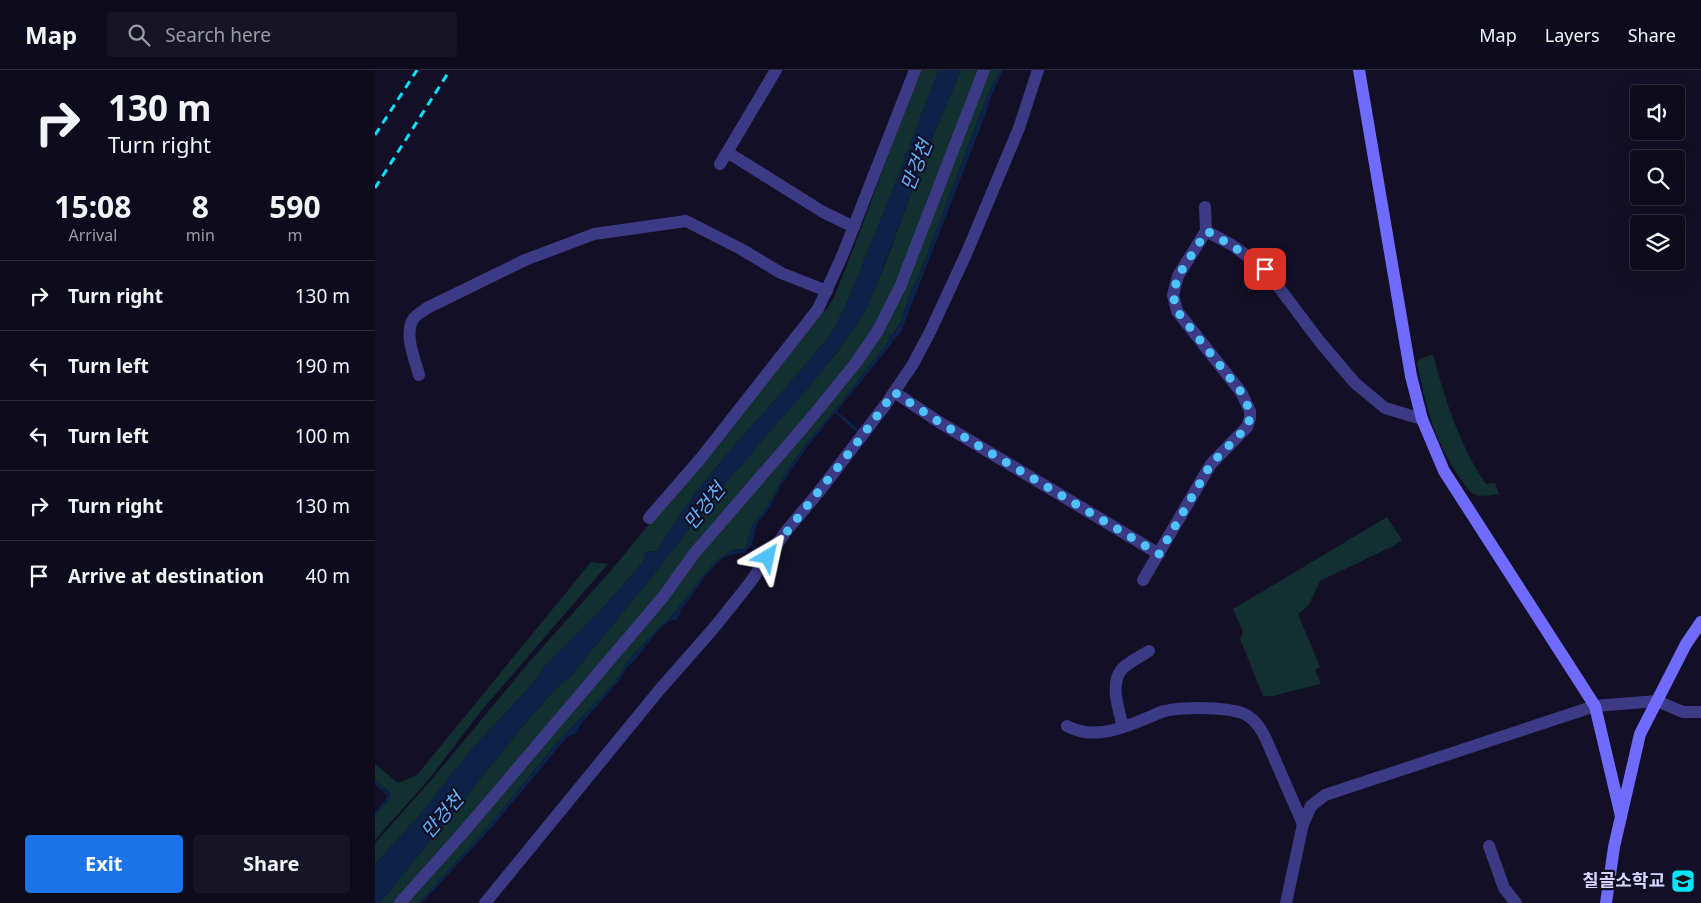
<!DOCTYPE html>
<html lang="en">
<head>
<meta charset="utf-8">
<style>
  :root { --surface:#0e0b1c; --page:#171425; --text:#f1f3f6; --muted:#9b9ba3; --line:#2e2b3b; --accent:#1a73e8 }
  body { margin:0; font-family:"Noto Sans","Noto Sans KR",sans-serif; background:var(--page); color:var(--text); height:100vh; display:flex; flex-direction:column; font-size:19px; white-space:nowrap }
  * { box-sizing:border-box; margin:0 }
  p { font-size:16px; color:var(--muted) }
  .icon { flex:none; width:28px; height:28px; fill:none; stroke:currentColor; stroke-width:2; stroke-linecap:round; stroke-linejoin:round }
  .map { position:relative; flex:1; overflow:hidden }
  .side { display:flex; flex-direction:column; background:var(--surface); width:375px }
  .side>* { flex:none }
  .banner { background:#0e0b1c; color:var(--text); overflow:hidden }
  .fabs { position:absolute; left:1255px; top:15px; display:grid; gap:10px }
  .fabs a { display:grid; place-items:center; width:55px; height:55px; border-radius:5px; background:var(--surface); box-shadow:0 5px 20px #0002,0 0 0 1px var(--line); font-size:25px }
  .pin { position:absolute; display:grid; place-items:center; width:42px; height:42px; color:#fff; margin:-21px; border-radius:10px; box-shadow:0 2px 8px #0006 }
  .me { position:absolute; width:55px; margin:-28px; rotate:36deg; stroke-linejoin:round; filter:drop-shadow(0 0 4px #0008) }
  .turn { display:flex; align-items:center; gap:18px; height:105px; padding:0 25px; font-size:22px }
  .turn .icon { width:65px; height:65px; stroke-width:2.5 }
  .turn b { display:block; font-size:35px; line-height:42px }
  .eta { display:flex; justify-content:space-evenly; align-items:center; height:85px; text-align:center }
  .eta b { font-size:30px; font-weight:700; line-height:35px }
  .action { display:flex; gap:10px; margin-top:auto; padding:10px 25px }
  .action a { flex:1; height:58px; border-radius:5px; background:var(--accent); color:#fff; font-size:20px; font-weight:700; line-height:58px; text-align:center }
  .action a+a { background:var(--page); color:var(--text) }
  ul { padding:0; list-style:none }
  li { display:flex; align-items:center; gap:15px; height:70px; padding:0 25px; border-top:1px solid var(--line) }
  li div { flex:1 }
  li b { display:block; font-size:19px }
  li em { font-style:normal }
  header { display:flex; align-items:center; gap:30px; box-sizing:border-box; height:70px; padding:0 25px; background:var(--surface); border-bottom:1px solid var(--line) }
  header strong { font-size:24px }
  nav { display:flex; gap:28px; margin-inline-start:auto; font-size:18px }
  .search { width:350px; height:45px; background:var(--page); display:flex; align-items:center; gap:12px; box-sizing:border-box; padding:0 18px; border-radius:5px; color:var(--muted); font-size:19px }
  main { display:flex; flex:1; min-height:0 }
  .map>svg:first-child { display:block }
  .green { fill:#12302f }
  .water { fill:#0c2248 }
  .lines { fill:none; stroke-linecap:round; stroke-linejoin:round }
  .stream { stroke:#0c2248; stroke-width:3 }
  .street { stroke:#3d3a85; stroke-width:12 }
  .secondary { stroke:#6f6bff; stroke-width:12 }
  .rail { stroke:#00e5ff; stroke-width:3; stroke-dasharray:8 6; stroke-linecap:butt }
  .route { stroke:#4fc3f7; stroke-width:9; stroke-dasharray:0 16.2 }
  .labels { text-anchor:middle; stroke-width:4.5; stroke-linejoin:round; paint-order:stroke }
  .poi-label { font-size:18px; font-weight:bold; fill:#d9d4ff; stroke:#130f26; text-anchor:end }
  .water-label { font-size:19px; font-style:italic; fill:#62b6ff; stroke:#130f26 }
</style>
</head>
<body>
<header>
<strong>Map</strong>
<div class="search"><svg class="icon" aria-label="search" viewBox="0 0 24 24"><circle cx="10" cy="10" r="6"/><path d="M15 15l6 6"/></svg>Search here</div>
<nav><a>Map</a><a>Layers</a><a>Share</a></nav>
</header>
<main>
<section class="side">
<div class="banner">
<div class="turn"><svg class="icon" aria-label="right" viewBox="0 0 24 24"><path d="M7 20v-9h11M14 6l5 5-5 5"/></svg><div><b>130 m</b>Turn right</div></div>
</div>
<div class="eta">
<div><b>15:08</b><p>Arrival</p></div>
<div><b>8</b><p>min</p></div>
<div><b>590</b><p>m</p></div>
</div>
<ul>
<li><svg class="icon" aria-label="right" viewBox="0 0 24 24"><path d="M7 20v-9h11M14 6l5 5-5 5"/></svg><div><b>Turn right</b></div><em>130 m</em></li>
<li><svg class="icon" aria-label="left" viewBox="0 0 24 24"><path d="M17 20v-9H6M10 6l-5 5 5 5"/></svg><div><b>Turn left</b></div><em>190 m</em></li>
<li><svg class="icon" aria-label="left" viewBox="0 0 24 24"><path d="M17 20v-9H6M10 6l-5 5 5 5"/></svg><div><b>Turn left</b></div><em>100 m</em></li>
<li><svg class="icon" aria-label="right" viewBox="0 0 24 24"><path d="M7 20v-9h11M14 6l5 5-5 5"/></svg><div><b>Turn right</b></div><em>130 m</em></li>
<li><svg class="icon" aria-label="arrive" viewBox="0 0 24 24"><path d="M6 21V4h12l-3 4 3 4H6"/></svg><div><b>Arrive at destination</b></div><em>40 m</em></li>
</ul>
<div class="action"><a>Exit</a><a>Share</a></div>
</section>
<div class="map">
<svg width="1326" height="833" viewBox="0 0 1326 833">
  <rect width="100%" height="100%" fill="#130f26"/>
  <g class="green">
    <path d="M545 0H564C540 59 519 120 494 178 483 206 473 233 459 259 402 335 329 398 282 481L270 482 268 492 225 541 169 597 153 619 96 680 43 747 0 794V773L57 709 156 590 239 497 453 237 459 227C490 152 516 75 545 0Z"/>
    <path d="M586 0H608L523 216 479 293 24 833H5L151 652 181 618 195 607 275 509 348 416 456 290 479 259 491 239 509 197 551 83Z"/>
    <path d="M611 0H625L610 31 547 198 533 229 526 251 514 271 458 342 432 372 410 403 392 437 378 454 370 479 358 480 339 492 295 548 287 554 252 592 240 612 179 676 117 752 44 833H27L503 263Z"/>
    <path d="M1055 285H1058C1070 329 1085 377 1111 414L1120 413 1124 424C1117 425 1107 427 1101 425 1093 422 1090 414 1085 408 1059 370 1051 337 1042 292L1045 289Z"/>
    <path d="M1012 447 1027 470 1018 476 945 511 933 536 923 544 945 597 940 600 946 614 916 621 899 626H888L865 569 868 562 858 539Z"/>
    <path d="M216 492 233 494 106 641 55 708 0 770V745L12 732 15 723 0 710V694L23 713 42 705Z"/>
  </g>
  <g class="water">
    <path d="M564 0H586L551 83 502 214 491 239 479 259 441 309 348 416 275 509 195 607 181 618 151 652 5 833H0V794L43 747 96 680 153 619 169 597 225 541 268 492 270 482 282 481C329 398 402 335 459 259 473 233 483 206 494 178 519 120 540 59 564 0Z"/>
    <path d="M625 0H628L614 32 610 46 526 262 462 341 485 361 483 363 461 344H459L432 377 406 415 394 439 384 451 380 460 377 474 386 480 384 482 376 476 369 483C361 484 354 484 347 489 335 497 315 529 305 541L306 543 301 550H296L283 561 260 590 252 597 244 611 206 654 201 663 192 667 118 756 47 833H44L117 752 179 676 240 612 252 592 287 554 295 548 339 492 358 480 370 479 378 454 392 437 410 403 432 372 458 342 514 271V265L520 263 526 251 533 229 547 198 610 31Z"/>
  </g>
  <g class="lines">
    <path class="stream" d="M0 712 14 725 12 731 0 744"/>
    <g class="street">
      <path d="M352 82 448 142 479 157"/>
      <path d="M345 94 401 0"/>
      <path d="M831 161 857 175 890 199 945 272 980 313 1010 338 1047 349"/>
      <path d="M44 305C40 289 28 263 39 248 43 244 48 241 52 238L150 190 219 164 311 151 366 179 406 203 452 221"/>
      <path d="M519 322 564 352 784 484"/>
      <path d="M274 448 326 388 443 239 468 184 540 0"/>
      <path d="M768 510 836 394 872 357 875 348V341L866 322 802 241 798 225 803 206 831 161 830 137"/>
      <path d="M692 656C717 670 747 659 772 648 778 646 784 642 790 641 808 637 858 636 873 646 881 651 885 658 890 667L928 754"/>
      <path d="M748 657C744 640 734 614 747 599 754 592 766 586 774 581"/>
      <path d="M1114 776 1129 818 1141 833"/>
      <path d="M25 833 91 759 288 527 318 485 432 353 480 294 502 262 525 217 609 0"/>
      <path d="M110 833 286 618 338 559 374 514 412 460 443 423 511 334 538 294 555 262 592 182 644 58 663 0"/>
      <path d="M911 833 928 754 936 736 950 725 1220 636 1282 631 1308 642H1326"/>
    </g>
    <g class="secondary">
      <path d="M984 0 1036 306 1047 349 1069 401 1220 636 1246 746"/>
      <path d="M1231 833 1239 777 1265 664 1311 574 1326 552"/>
    </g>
    <g class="rail">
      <path d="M0 65 42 0"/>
      <path d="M0 118 75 0"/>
    </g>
  </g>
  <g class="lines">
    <path class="route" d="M393 487C434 431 480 379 519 322L564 352 784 484 836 394 872 357 875 348V341L866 322 802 241 798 225 803 206 832 161 856 175 890 199"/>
  </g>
  <defs>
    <g id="school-square" transform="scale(1.25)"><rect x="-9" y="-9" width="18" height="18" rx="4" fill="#00e5ff" stroke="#130f26"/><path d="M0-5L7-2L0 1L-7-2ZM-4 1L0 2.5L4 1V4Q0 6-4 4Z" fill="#111"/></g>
  </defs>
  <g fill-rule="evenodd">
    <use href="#school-square" x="1308" y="811"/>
  </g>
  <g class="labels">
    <g class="poi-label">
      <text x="1290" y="817">칠골소학교</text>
    </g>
    <g class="water-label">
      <text transform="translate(541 95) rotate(-68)" y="7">만겅천</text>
      <text transform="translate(329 436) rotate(-51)" y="7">만겅천</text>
      <text transform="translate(67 745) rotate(-49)" y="7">만겅천</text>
    </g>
  </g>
</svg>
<div class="fabs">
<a><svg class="icon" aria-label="sound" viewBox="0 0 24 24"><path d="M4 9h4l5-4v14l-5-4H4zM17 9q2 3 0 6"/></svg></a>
<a><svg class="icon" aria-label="search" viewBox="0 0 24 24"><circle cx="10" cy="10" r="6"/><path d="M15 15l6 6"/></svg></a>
<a><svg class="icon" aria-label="layers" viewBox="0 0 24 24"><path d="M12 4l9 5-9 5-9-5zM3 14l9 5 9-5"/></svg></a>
</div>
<div class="pin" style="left:890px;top:199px;background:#d93025"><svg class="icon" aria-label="arrive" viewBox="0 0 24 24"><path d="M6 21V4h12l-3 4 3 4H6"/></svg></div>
<svg class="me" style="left:393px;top:487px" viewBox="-20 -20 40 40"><path d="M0-17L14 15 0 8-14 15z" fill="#4fc3f7" stroke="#fff" stroke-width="4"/></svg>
</div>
</main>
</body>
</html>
